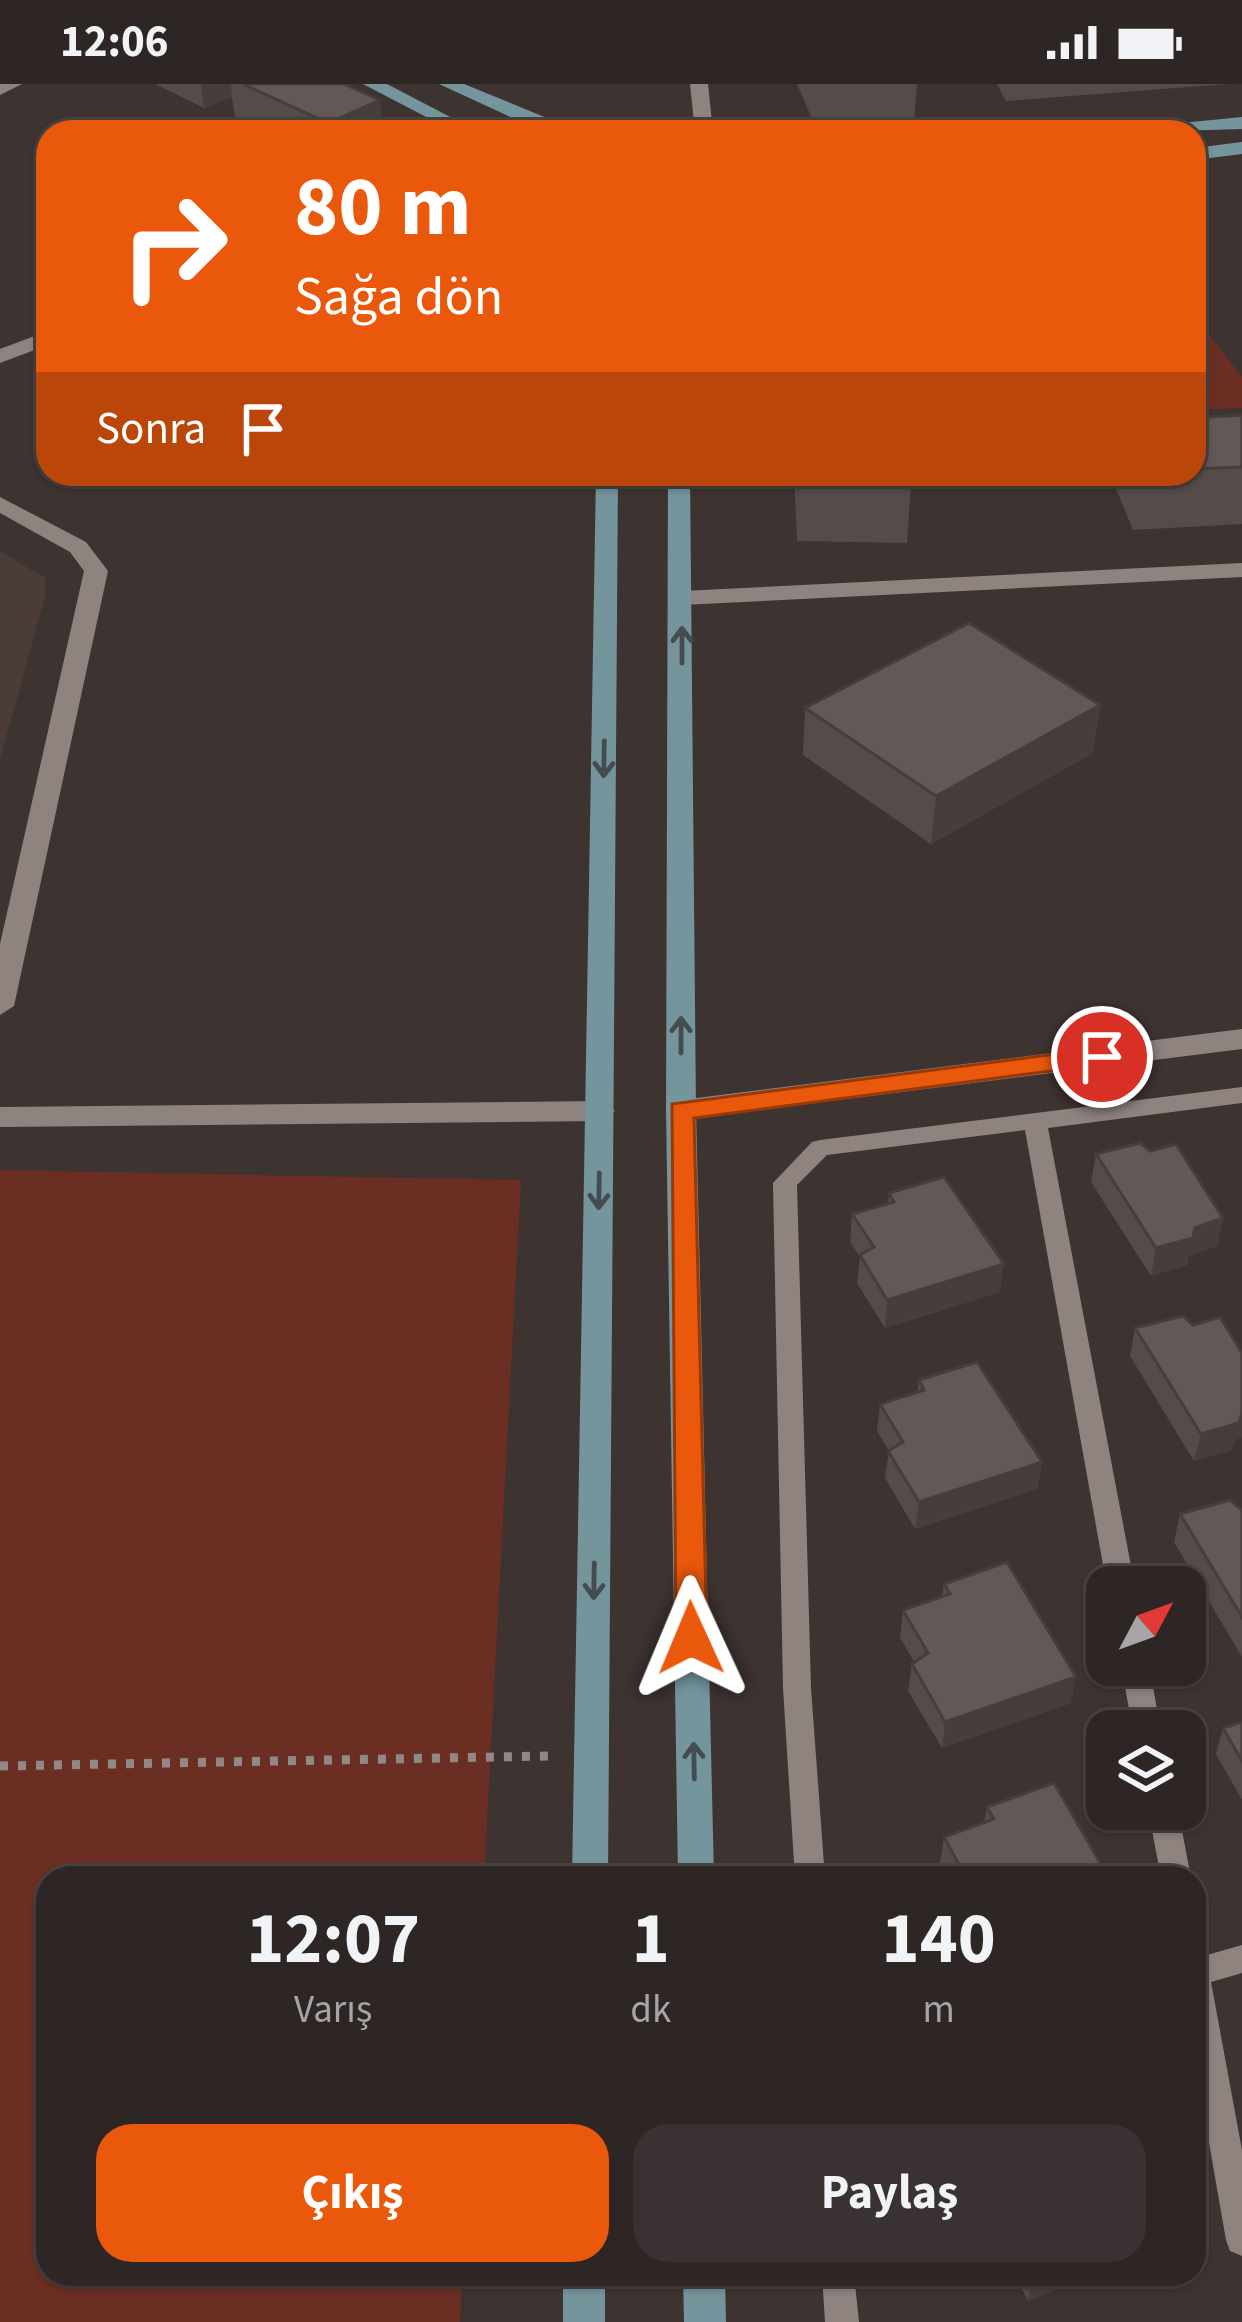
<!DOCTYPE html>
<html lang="tr">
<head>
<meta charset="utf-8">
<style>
  :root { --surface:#2e2625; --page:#3a3232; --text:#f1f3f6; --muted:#a7a5a7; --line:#494342; --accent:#ea580c }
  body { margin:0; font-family:"Source Sans 3",sans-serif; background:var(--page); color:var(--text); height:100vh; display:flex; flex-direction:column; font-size:45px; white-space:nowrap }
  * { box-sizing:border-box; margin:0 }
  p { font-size:39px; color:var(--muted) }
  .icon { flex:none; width:66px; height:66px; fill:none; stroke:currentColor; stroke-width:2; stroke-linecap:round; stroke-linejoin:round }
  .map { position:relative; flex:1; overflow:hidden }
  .drawer { position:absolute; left:36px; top:1782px; width:1170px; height:420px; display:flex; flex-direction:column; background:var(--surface); border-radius:36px; box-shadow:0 3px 9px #0004,0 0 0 3px var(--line) }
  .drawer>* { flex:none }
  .banner { position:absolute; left:36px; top:36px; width:1170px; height:366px; border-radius:36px; box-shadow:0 3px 9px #0004,0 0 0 3px var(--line); background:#ea580c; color:#fff; overflow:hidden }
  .needle { width:78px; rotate:49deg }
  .controls { position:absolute; left:1086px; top:1482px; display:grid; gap:24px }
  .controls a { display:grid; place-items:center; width:120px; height:120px; border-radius:24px; background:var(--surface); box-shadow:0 3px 9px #0004,0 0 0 3px var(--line); font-size:60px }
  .pin { position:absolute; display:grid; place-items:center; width:102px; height:102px; color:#fff; margin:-51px; border:6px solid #fff; border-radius:50%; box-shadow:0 3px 12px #0007 }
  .me { position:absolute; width:132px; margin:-66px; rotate:359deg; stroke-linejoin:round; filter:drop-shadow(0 0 9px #0008) }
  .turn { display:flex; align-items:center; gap:42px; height:252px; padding:0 60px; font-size:54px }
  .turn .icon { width:156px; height:156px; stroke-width:2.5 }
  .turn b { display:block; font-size:84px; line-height:102px }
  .then { display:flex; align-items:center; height:114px; padding:0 60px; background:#0003; gap:24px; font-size:45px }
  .eta { display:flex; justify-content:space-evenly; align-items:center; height:204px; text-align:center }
  .eta b { font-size:72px; font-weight:700; line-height:84px }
  .button { display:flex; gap:24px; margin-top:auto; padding:24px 60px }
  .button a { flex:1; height:138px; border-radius:36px; background:var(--accent); color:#fff; font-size:48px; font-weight:700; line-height:138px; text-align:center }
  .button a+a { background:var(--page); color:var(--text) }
  .status { display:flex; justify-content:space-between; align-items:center; height:84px; padding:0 60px; background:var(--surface); direction:ltr }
  .status svg { height:33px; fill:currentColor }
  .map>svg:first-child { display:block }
  .built { fill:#4c3c38 }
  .green { fill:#6a2f22 }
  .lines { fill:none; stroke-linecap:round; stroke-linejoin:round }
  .path { stroke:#928987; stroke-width:9; stroke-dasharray:8 10; stroke-linecap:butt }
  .lane { fill:#8f8380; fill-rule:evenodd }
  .street { fill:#8f8380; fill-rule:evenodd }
  .secondary { fill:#75959d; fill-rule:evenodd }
  .wall { fill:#544c49 }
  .shaded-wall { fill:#453e3c }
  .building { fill:#625855; stroke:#453e3c; stroke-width:3 }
  .oneway { stroke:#434c4f }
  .route { fill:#ea580c; stroke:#983908; stroke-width:3 }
</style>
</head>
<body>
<div class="status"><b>12:06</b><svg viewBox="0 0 49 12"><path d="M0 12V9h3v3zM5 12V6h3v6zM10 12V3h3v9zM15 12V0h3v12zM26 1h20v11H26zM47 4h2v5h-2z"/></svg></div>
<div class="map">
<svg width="1242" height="2238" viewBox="0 0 1242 2238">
  <rect width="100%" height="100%" fill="#3d3331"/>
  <path class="built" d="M0 467 45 494V513L0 676Z"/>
  <g class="green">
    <path d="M1202 242 1242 293V324L1194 326V243Z"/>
    <path d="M0 1086 521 1096 484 1794H48V2190H462L460 2238H0Z"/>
  </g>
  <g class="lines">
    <path class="path" d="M0 1682 550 1672"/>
    <g class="lane">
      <path d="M1242 1003V1019L1048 1044 1135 1503H1107L1025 1046 827 1071 797 1101 811 1604 825 1794H795L783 1604 773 1099 812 1058 820 1056Z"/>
      <path d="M1121 1581H1149L1161 1647H1133Z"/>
      <path d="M1148 1725H1178L1191 1794H1161Z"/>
      <path d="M1242 1861V1889L1211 1898 1242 2066V2172L1230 2167 1226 2156 1194 1973V1871L1200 1873Z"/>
      <path d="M822 2190H854L859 2238H825Z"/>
    </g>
    <g class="street">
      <path d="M0 0H22L0 11Z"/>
      <path d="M690 0H708L713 48H695Z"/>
      <path d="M48 247V261L0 279V265Z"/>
      <path d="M0 413 86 458 108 487 14 922 0 931V860L84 487 70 468 0 429Z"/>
      <path d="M1242 479V493L682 521 670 514 682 507Z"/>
      <path d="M1242 945V965L681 1036 666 1026 681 1016Z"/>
      <path d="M600 1017 615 1027 600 1037 0 1043V1023Z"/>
    </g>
    <g class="secondary">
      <path d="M363 0H387L479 48H455Z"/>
      <path d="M439 0H464L581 48H543Z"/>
      <path d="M1242 33V45L1142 48 1151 42Z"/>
      <path d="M1242 58V70L1194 76V64Z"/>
      <path d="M596 390H618L608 1794H572Z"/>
      <path d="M668 390H690L696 1026 714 1794H678L666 1026Z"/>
      <rect x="563" y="2190" width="42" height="48"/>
      <path d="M683 2190H725L726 2238H684Z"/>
    </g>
  </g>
  <g class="wall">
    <path d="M155 0H344L380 16 382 48H237L232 13 204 24Z"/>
    <path d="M797 0H917L914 37 816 44Z"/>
    <path d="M997 0H1228L1006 17Z"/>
    <path d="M1242 331V440L1133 446 1112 395 1113 390H1194V334Z"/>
    <path d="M794 390H910L911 401 907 459 797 457Z"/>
    <path d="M1100 621 1093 669 931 760 803 671 805 624Z"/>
    <path d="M1096 1070 1223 1134 1217 1162 1189 1172 1187 1181 1151 1192 1091 1098Z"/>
    <path d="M889 1109 1000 1208 885 1244 857 1199 860 1173 850 1158 852 1130 888 1119Z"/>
    <path d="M1193 1241 1242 1269V1353L1235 1356 1232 1366 1194 1377 1130 1272 1135 1244Z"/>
    <path d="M919 1296 1042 1378 1037 1405 915 1445 885 1394 889 1367 877 1347 880 1320 917 1308Z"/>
    <path d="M1242 1426V1573L1174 1458 1180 1430Z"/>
    <path d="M944 1500 1071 1619 942 1664 908 1607 912 1580 914 1578 900 1553 903 1526 942 1513Z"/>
    <path d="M1242 1638V1716L1216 1670 1223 1644Z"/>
    <path d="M987 1723 1109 1794H948L940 1779 944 1753 984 1739Z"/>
    <path d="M1014 2190H1094L1028 2217Z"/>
  </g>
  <g class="shaded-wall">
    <path d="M201 0H231L232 13 204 24Z"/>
    <path d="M380 16 382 48H328V39Z"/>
    <path d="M1100 621 1093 669 931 760 936 712Z"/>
    <path d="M1223 1134 1217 1162 1189 1172 1187 1181 1151 1192 1156 1164 1195 1144Z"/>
    <path d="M1004 1180 1000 1208 885 1244 887 1216Z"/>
    <path d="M1242 1328V1353L1235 1356 1232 1366 1194 1377 1201 1350Z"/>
    <path d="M1042 1378 1037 1405 915 1445 919 1418Z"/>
    <path d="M1076 1593 1071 1619 942 1664 945 1638Z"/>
    <path d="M1034 2190H1094L1028 2217Z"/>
  </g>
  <g class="building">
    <path d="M243 0H344L380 16 328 39Z"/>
    <path d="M1242 331V383L1194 385V334Z"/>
    <path d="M800 390H910L911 401 800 399Z"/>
    <path d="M969 539 1100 621 936 712 805 624Z"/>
    <path d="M1140 1059 1150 1067 1176 1060 1223 1134 1195 1144 1193 1154 1156 1164 1096 1070Z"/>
    <path d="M944 1093 1004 1180 887 1216 860 1171 874 1163 852 1130 894 1118 889 1109Z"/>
    <path d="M1183 1232 1193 1241 1220 1233 1242 1269V1328L1239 1339 1201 1350 1135 1244Z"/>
    <path d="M977 1278 1042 1378 919 1418 888 1367 903 1358 880 1320 924 1306 919 1296Z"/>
    <path d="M1230 1416 1242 1426V1533L1180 1430Z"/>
    <path d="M1007 1478 1076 1593 945 1638 912 1580 928 1569 903 1526 950 1510 944 1500Z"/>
    <path d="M1242 1638V1677L1223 1644Z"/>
    <path d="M1054 1699 1109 1794H966L944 1753 994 1735 987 1723Z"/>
  </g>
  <defs><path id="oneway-shaft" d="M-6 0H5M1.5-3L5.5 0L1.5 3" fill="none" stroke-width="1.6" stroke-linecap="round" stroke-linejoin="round" transform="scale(3)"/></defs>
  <g class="oneway">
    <use href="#oneway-shaft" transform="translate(682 561) rotate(-90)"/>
    <use href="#oneway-shaft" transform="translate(604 675) rotate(91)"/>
    <use href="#oneway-shaft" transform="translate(681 951) rotate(-90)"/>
    <use href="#oneway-shaft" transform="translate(599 1107) rotate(91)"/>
    <use href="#oneway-shaft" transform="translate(594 1497) rotate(91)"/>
    <use href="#oneway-shaft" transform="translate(694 1677) rotate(-91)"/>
  </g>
  <path class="route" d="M1102 964 1115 973 1111 979 694 1034 707 1554 691 1567 680 1563 676 1554 672 1020Z"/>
</svg>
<div class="controls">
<a><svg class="needle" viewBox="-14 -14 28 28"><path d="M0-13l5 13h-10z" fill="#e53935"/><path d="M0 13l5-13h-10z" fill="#a7a5a7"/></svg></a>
<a><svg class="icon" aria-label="layers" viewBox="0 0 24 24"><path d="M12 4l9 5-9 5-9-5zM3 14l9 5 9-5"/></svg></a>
</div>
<div class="pin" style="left:1102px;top:973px;background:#d93025"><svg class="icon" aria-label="arrive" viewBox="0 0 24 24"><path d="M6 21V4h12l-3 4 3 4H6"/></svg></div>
<svg class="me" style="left:691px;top:1554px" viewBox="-20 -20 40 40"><path d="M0-17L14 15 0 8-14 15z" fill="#ea580c" stroke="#fff" stroke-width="4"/></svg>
<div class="banner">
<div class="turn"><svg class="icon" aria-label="right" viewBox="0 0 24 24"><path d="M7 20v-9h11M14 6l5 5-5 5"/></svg><div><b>80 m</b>Sağa dön</div></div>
<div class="then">Sonra<svg class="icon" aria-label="arrive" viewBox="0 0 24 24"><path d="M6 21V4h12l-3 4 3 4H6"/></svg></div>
</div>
<section class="drawer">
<div class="eta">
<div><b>12:07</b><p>Varış</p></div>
<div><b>1</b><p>dk</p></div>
<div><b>140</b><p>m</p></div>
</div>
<div class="button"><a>Çıkış</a><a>Paylaş</a></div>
</section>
</div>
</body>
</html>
